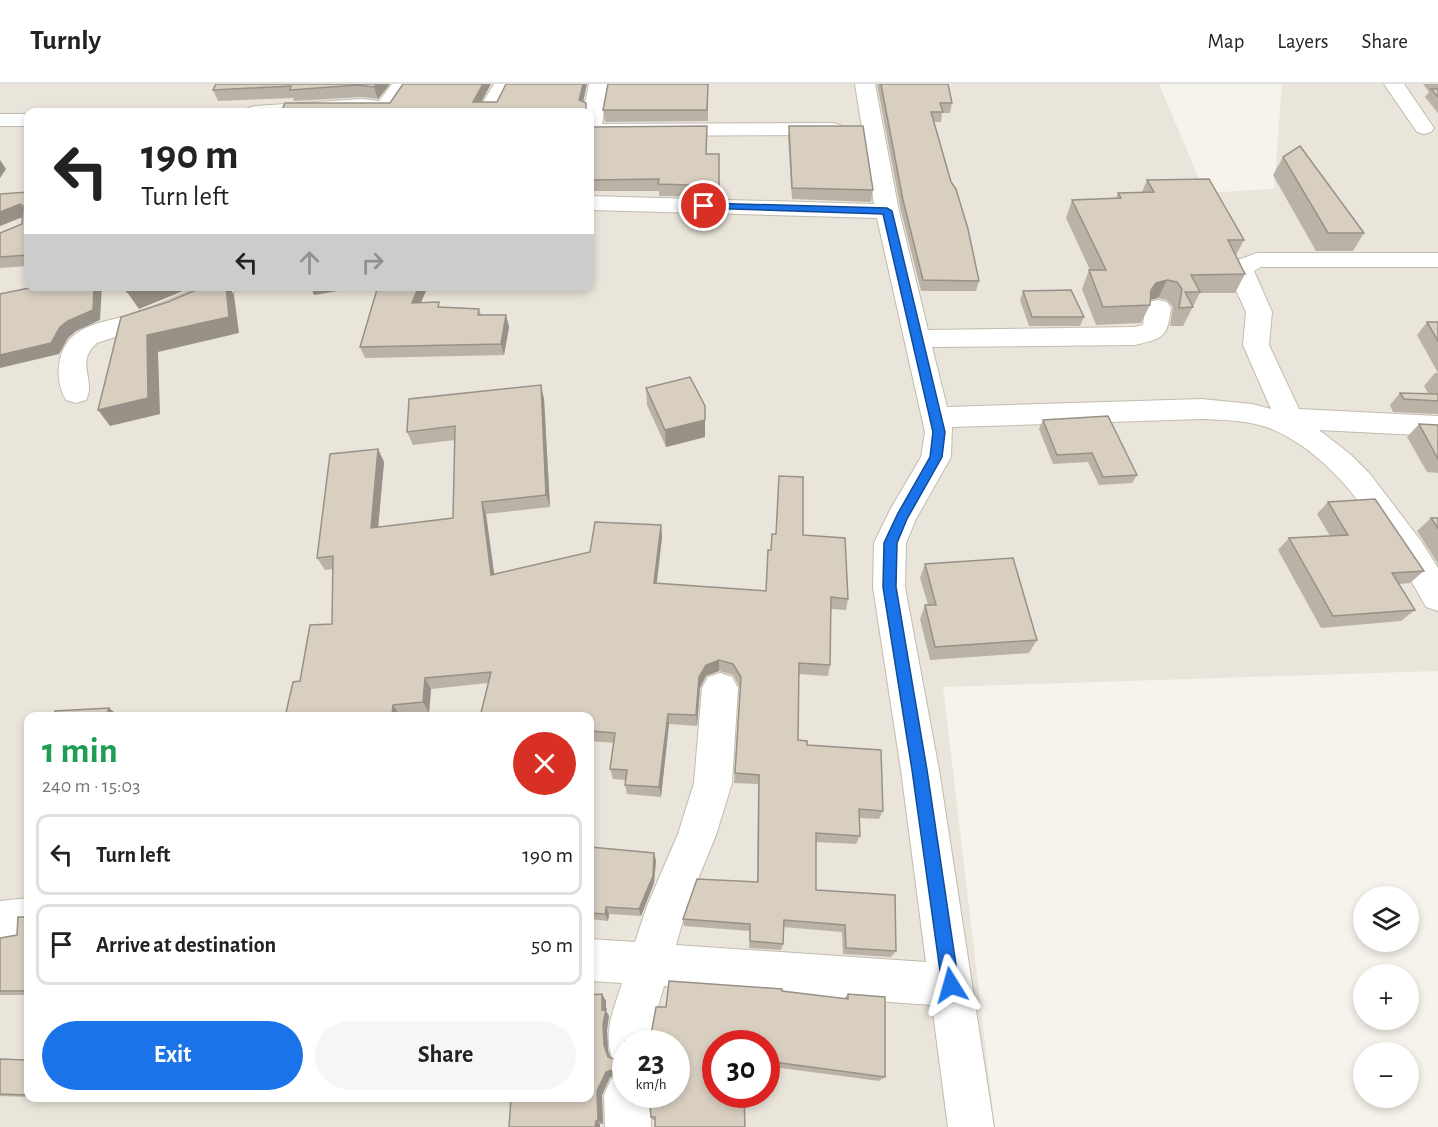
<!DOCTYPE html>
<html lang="en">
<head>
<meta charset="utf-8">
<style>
  :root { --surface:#fff; --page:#f6f6f6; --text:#222; --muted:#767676; --line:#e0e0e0; --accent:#1a73e8 }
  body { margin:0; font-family:"Alegreya Sans",sans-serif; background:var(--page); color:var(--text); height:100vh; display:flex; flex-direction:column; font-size:22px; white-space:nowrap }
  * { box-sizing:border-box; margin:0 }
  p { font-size:20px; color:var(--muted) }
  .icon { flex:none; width:33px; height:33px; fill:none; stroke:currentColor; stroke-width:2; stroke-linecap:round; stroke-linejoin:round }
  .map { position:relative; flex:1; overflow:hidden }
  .panel { position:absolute; left:24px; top:628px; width:570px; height:390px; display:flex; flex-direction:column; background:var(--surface); border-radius:12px; box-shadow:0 3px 9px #0003 }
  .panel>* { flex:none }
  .banner { position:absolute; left:24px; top:24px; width:570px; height:183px; border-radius:12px; box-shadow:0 3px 9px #0003; background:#fff; color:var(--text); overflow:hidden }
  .tools { position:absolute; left:1353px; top:802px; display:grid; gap:12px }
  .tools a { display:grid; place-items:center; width:66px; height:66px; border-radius:50%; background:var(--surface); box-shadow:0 3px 9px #0003; font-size:30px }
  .speed { position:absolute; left:612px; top:946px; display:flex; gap:12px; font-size:30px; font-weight:700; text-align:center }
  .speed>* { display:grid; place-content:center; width:78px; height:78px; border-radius:50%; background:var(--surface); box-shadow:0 3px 9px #0003; line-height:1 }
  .speed small { font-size:15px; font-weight:400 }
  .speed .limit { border:9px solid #d22; background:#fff; color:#111 }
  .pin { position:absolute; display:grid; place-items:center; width:51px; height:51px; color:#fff; margin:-26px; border:3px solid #fff; border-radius:50%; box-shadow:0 2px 6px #0007 }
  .me { position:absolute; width:66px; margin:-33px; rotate:352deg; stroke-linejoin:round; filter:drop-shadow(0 0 4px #0008) }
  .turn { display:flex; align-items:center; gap:21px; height:126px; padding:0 18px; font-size:27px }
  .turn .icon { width:78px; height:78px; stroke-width:2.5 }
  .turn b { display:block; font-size:42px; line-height:51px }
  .lanes { display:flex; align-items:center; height:57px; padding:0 18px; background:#0003; justify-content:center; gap:30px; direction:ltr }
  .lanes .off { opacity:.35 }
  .round { display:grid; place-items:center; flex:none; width:63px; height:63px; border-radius:32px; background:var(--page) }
  .headline { display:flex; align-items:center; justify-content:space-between; height:102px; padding:0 18px }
  h1 { font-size:36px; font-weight:700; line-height:45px; color:#1e9e55 }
  .primary-button { display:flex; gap:12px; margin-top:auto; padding:12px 18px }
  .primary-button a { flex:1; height:69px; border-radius:36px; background:var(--accent); color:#fff; font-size:24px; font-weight:700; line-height:69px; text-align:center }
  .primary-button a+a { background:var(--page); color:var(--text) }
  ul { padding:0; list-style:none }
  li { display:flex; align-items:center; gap:18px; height:81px; margin:0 12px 9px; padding:0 6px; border:3px solid var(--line); border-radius:12px }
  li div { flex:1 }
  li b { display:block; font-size:22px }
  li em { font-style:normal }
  header { display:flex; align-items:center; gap:36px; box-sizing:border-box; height:84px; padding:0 30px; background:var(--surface); border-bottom:2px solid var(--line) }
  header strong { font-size:28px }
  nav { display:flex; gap:33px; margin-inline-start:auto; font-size:21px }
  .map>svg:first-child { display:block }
  .residential { fill:#eae5da; fill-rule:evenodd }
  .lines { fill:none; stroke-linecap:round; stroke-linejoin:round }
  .minor-casing { stroke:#c2bbae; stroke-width:2 }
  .minor { fill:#fff; fill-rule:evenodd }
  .wall { fill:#bab2a6 }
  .shaded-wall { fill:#979187 }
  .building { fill:#d8cfc1; stroke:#979187; stroke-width:1.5 }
  .route { fill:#1a73e8; stroke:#114b97; stroke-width:1.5 }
</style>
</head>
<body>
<header>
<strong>Turnly</strong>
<nav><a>Map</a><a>Layers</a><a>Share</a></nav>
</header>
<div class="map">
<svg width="1438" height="1043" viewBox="0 0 1438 1043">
  <rect width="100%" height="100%" fill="#f6f3ec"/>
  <path class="residential" d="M0 0H1159L1205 109 1274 105 1282 0H1438V587L943 603 995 1043H0ZM28 28H590V202H28ZM28 633H590V1014H28ZM626 960H676V1011H626ZM716 960H766V1011H716Z"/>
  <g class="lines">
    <g class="minor-casing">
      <g id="minor">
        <path d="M392 0H412L393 28H245L248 24 255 22 362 15 379 17Z"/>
        <path d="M494 0H514L497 28H477Z"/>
        <path d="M589 0H609L602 40 833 39 840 41 843 45 840 49 833 51 590 52V28H583Z"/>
        <path d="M855 0H875L899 127 928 246 1135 243 1143 241 1145 224 1149 218 1158 216 1167 218 1171 224C1167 254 1164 254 1135 261L932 263 947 323 1202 315 1252 320 1271 325 1243 261 1246 228 1231 195 1229 183 1232 178 1257 169H1438V183H1261L1254 187 1272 228 1269 261 1299 325 1438 332V352L1319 346 1350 370 1370 390 1421 457 1438 484V527L1426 523C1390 459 1339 369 1266 343 1246 336 1223 336 1202 335L952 343 951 373 916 435 906 459 905 503 939 686 994 1043H948L932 921 664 902 653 940 651 960H626V981L613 976C602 948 614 926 622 899L590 897V855L635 858 647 822 678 750 694 699 702 604 708 593 720 589 732 593 738 604 732 699 716 751 687 822 676 861 926 878 901 686 873 503 874 459 890 426 921 373 925 348 877 134 590 126V112L874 120Z"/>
        <path d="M1384 0H1404L1434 44 1431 48 1424 50 1417 48Z"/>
        <rect x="0" y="30" width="28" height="12"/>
        <path d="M202 202H237L234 208 177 233 97 259C74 279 97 296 86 316L76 319 66 316C54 296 56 263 77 249 90 239 113 236 129 231 154 223 178 213 202 202Z"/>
        <path d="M28 814V854L0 859V817Z"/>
        <path d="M626 989V1011H650L651 1043H605L604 1011 611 995Z"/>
      </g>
    </g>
    <use href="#minor" class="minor"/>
  </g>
  <g class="wall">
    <path d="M216 0H390L378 15 362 13 294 17 293 14 218 17 213 6Z"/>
    <path d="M708 0V37L605 38 603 26Z"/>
    <path d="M877 0H948L952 19 950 29H942L941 38H934L979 197 976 207H921L901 127Z"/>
    <path d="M1423 0H1438V29L1425 13 1429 8Z"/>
    <path d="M789 42 873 106 871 118 792 115 788 54Z"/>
    <path d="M590 43 707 70H719V113L659 112V107H590Z"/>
    <path d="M1283 73 1364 149 1353 167H1316L1273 91Z"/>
    <path d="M1147 96 1244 156 1236 171 1245 190 1235 209H1200L1183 242H1170L1173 223 1167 216 1158 214 1150 216V221L1141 239 1096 241 1082 205 1089 186H1090L1066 134 1072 116 1116 114 1118 109 1142 108Z"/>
    <path d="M28 108V182L0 184V149L22 140 23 133 0 142Z"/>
    <path d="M378 202H428L421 218 441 223 479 225 481 231H506L509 243 504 271 365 274 360 263Z"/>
    <path d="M1023 207 1084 233 1080 242H1029L1020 216Z"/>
    <path d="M1427 238H1438V289L1417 251Z"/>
    <path d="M1435 289H1438V330L1393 328 1390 321 1400 309H1428L1424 302Z"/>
    <path d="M646 304 705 353 666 363 647 321Z"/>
    <path d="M544 315 550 423 486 430 494 490 590 468 661 441 662 453 657 499 766 507 771 466 803 451 848 515 846 526 831 525 830 581 828 592 799 590 798 656 807 661 883 727 879 735 859 734 860 752 856 760 816 758V806L896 867 891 873 843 870 842 848 783 843V860L781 866 749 864 750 847 684 842 683 835 757 798 758 700 734 699 740 604 733 591 719 587 706 592 700 604 697 642 669 640 661 713 627 710 625 701 626 696 613 695 610 685 614 659 590 657V633L488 599 431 605 429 629 400 631V633H285L300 597 332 540 333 485 325 486 317 474 378 365 384 378 378 443 453 434 455 356 413 361 407 348Z"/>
    <path d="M1043 336 1137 391 1132 399 1099 401 1088 378 1053 380 1039 345Z"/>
    <path d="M1419 340 1438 341V389L1427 388 1407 353Z"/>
    <path d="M1328 418 1424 487 1410 499 1399 500 1415 526 1401 537 1321 544 1278 466 1289 454 1330 452 1317 430Z"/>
    <path d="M1431 434H1438V480L1417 447Z"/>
    <path d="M925 480 1037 556 1029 569 930 576 920 535 925 521H928L920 494Z"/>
    <path d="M590 767 654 769 656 777 654 799 641 832 609 830 608 837 590 835Z"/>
    <path d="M28 833V911H0V854L17 851Z"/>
    <path d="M669 897 782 905V907L844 915 848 910 885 913V993L879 997 766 982V960H716V1011H744L745 1043H655V1036H653L651 1033 649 1011H676V960H626V1006L624 988 610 993 602 1011 603 1040H600V1043H509L511 1014H590V911L602 910 606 917V927L609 932 607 946 608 966 611 974 622 978 625 976V957L650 956 656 923H666Z"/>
    <path d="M28 970V1013L0 1012V975L26 976Z"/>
  </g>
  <g class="shaded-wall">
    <path d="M377 0H390L378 15 374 3Z"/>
    <path d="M483 0H491L476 28 473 18Z"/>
    <path d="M583 0H587L581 28 579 16Z"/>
    <path d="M0 76 6 85 0 94Z"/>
    <path d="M20 120 27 131 0 142V128Z"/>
    <path d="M1167 196 1158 214 1147 217 1143 224 1156 199Z"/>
    <path d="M94 202H102L100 236 76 247 68 254 59 270 0 284V271L60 243Z"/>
    <path d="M140 202H195L139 225 127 208Z"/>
    <path d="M226 202H229L234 211 239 249 158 268 160 330 110 342 98 326 147 251Z"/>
    <path d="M310 202H368L314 211Z"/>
    <path d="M419 202H428L416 230 412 219Z"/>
    <path d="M506 231 509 243 504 271 501 260Z"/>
    <path d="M541 301 544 315 550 423 546 411Z"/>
    <path d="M705 322V353L666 363 665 346Z"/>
    <path d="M378 365 384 378 377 456 371 444Z"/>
    <path d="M482 418 486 430 496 503 491 491Z"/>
    <path d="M661 441 662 453 655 511 654 499Z"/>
    <path d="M719 576V587L706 592 700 604 697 642 696 631 699 593 706 581Z"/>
    <path d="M425 594 431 605 429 629 423 618Z"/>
    <path d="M393 621 400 631V633H393L392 631Z"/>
    <path d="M109 624 120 633H106Z"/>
    <path d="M668 630 669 640 661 713 659 703Z"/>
    <path d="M654 769 656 777 654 799 641 832 639 825Z"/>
    <path d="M606 823 609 830 608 837 605 830Z"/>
    <path d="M602 910 606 917V927L609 932 607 946 608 966 612 978 608 973 604 961Z"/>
    <path d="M624 982 626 988 610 993 602 1011 603 1040 598 1037 597 1007 606 988Z"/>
    <path d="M596 1037 600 1040V1043H595Z"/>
  </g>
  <g class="building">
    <path d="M216 0H377L374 3 358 1 290 6 291 2 213 6Z"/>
    <path d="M403 0H483L473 18H497L506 0H583L579 16 586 19V28H281L285 19H390Z"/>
    <path d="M608 0H708L707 26H603Z"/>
    <path d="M881 0H948L952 19H940L943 28H931L951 98 956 105 968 145 979 197 923 196 903 116Z"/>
    <path d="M1431 5H1438V13Z"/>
    <path d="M149 27 148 28H113Z"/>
    <path d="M707 42 706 70H719V102L658 100 659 95 590 96V43Z"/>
    <path d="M789 42H863L873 106 792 104Z"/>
    <path d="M1300 62 1364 149H1328L1283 73Z"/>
    <path d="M1209 95 1244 156H1228L1245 190 1191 191 1200 208H1185L1193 223 1179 224 1182 205 1177 198 1167 196 1156 199 1151 206 1150 221 1103 223 1089 186H1106L1072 116 1121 114 1118 109 1154 108 1147 96Z"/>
    <path d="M28 108V171L0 173V149L22 140 23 122 20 120 0 128V110Z"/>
    <path d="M39 202H94L93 226 68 237 60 243 51 259 0 271V210Z"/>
    <path d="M128 202H140L127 208Z"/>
    <path d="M205 202H226L229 233 147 251 148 314 98 326 121 233 168 218Z"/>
    <path d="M378 202H419L412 219 439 218 438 223 479 225 478 231H506L501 260 360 263Z"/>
    <path d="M1071 206 1084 233H1032L1023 207Z"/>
    <path d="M1427 238H1438V257Z"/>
    <path d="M690 293 705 322V336L665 346 646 304Z"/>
    <path d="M541 301 546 411 482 418 491 491 590 468 595 438 661 441 654 499 766 507 768 466H771L772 450H776L779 392 803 393V451L845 454 848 515 831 513 830 581 799 579 798 656 807 657V661L881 666 883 727 859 725 860 752 816 749V806L895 811 896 867 846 864 845 841 784 836 783 860 750 857V840L683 835 697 795 758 798 759 691 735 689 741 593 733 580 719 576 706 581 699 593 696 631 668 630 659 703 625 701 627 686 610 685 615 649 590 647V633H480L491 588 425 594 423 618 393 621 392 631H389V633H285L293 598 300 597 310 541 332 540 333 472 317 474 330 370 378 365 371 444 453 434 455 342 407 348 409 315Z"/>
    <path d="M1400 309 1438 310V317L1404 315Z"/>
    <path d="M1108 332 1137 391 1103 393 1092 369 1057 371 1043 336Z"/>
    <path d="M1419 340 1438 341V375Z"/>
    <path d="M1375 415 1424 487 1392 489 1415 526 1333 532 1289 454 1348 451 1328 418Z"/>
    <path d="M1431 434H1438V444Z"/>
    <path d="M1013 474 1037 556 935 563 925 521H936L925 480Z"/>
    <path d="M109 624 106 633H53L55 627Z"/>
    <path d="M590 763 654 769 653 792 639 825 606 823 605 830 590 829Z"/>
    <path d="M18 833H28V907H0V854L17 851Z"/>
    <path d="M669 897 782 905V907L848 915V910L885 913V993L766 977V960H716V1011H744L745 1043H655V1033H651L649 1011H676V960H626V1005L624 982 606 988 597 1007 598 1037H596L595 1043H509L511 1014H590V911L602 910V926L606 925 603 940 604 961 608 973 622 978 625 976V957L650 956 656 923H666Z"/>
    <path d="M28 970V1011L0 1010V975L26 976Z"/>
  </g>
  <path class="route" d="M704 119 887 124 892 127 945 348 942 373 907 435 897 459 896 503 927 686 959 901 957 907 951 910 944 907 942 901 912 686 883 503 884 459 897 431 930 373 933 348 883 130 701 124 699 122Z"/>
</svg>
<div class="tools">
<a><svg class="icon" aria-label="layers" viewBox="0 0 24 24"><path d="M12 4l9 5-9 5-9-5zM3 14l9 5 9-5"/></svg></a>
<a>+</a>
<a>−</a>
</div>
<div class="speed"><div>23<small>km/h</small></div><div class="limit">30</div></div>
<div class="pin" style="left:704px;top:122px;background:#d93025"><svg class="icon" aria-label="arrive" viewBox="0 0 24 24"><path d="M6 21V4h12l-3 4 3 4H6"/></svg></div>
<svg class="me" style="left:951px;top:901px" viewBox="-20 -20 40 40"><path d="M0-17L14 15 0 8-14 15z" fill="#1a73e8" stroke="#fff" stroke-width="4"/></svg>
<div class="banner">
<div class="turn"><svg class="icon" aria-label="left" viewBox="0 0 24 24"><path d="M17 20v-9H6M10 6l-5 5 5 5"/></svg><div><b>190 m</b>Turn left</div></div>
<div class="lanes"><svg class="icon" aria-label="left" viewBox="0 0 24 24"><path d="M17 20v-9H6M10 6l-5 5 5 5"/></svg><svg class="icon off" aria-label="ahead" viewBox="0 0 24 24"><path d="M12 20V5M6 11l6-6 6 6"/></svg><svg class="icon off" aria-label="right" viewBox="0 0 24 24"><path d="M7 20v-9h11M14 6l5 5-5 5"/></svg></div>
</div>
<section class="panel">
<div class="headline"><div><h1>1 min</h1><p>240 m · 15:03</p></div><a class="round" style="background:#d93025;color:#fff"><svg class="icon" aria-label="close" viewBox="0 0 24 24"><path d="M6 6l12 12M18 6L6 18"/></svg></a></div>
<ul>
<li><svg class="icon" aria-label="left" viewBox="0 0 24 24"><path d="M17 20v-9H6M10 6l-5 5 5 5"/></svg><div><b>Turn left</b></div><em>190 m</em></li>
<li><svg class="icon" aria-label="arrive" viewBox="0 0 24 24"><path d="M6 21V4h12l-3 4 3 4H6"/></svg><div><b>Arrive at destination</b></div><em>50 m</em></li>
</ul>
<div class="primary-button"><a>Exit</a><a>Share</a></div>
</section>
</div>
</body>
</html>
